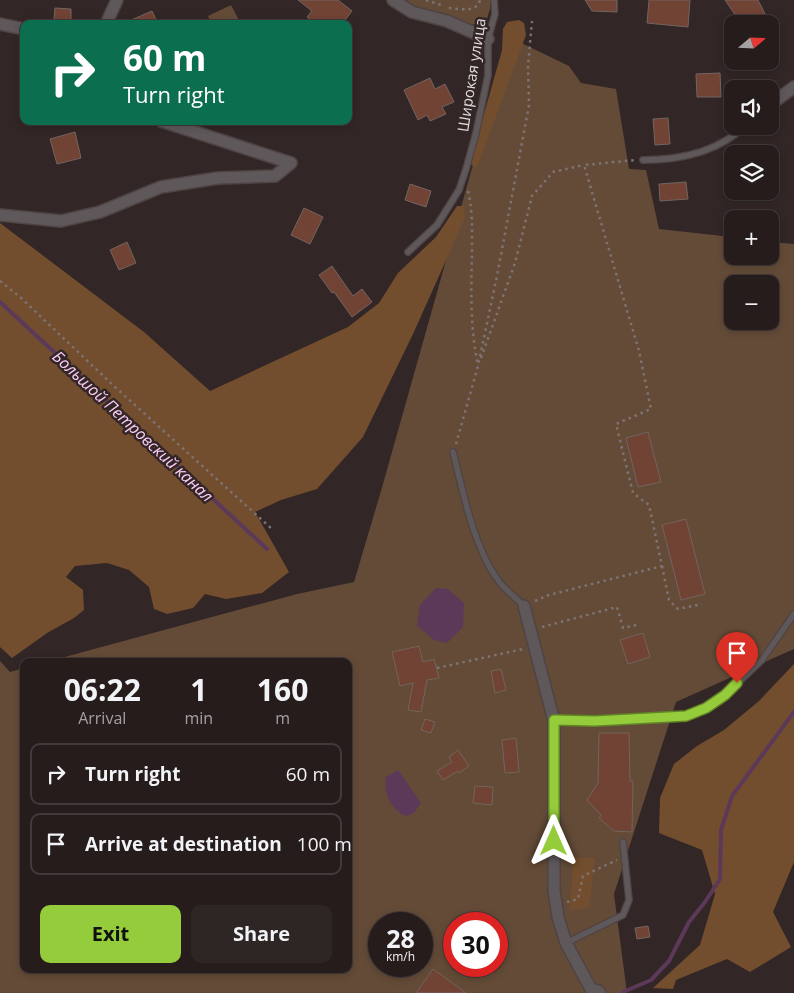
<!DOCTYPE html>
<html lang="en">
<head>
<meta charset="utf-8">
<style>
  :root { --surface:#261c1c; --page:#2e2525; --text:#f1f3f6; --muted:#a4a1a3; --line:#423a3b; --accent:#95cc3b }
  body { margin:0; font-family:"Open Sans",sans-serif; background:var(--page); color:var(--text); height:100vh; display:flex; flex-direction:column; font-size:19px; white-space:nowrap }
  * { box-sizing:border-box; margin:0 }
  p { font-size:16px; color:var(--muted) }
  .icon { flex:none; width:28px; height:28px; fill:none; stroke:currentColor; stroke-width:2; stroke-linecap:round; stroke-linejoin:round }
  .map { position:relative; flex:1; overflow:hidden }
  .sheet { position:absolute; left:20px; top:658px; width:332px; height:315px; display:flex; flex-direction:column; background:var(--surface); border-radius:10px; box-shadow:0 2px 8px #0003,0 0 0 1px var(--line) }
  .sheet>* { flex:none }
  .hud { position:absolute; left:20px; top:20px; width:332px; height:105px; border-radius:10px; box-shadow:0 2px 8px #0003,0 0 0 1px var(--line); background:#0b6e4f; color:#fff; overflow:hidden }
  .needle { width:32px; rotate:71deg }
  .fabs { position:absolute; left:724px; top:15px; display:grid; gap:10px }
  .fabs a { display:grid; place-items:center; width:55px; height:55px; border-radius:10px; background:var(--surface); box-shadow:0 2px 8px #0003,0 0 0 1px var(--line); font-size:25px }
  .speed { position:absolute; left:368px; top:912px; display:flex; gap:10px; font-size:25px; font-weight:700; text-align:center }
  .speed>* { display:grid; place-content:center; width:65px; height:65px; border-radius:50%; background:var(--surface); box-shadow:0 2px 8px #0003,0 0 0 1px var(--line); line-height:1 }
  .speed small { font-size:12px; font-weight:400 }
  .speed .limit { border:8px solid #d22; background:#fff; color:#111 }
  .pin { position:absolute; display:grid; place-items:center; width:42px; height:42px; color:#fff; margin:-51px -21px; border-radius:50% 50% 50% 0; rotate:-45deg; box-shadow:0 0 5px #0007 }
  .pin .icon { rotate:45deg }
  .me { position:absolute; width:55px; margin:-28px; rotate:0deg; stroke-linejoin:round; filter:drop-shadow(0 0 4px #0008) }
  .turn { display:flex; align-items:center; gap:18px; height:105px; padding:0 20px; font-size:22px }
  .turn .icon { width:65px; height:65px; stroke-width:2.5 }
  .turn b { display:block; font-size:35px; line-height:42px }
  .eta { display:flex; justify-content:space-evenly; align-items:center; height:85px; text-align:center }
  .eta b { font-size:30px; font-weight:700; line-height:35px }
  .button { display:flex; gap:10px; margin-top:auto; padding:10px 20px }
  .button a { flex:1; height:58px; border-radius:10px; background:var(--accent); color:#111; font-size:20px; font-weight:700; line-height:58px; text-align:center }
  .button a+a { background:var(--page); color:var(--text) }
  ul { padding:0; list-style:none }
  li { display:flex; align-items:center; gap:15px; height:62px; margin:0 10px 8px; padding:0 10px; border:2px solid var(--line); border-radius:10px }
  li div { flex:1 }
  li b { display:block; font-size:19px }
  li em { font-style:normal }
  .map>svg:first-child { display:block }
  .green { fill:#634b37; fill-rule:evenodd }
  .forest { fill:#734e2e }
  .water { fill:#5c3959 }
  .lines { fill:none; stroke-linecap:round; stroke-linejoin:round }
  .stream { stroke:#5c3959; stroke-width:4 }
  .building { fill:#714335; stroke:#726460 }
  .service-casing { stroke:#4f4343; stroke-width:8 }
  .minor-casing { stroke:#4f4343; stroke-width:14 }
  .path { stroke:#7d7373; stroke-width:2.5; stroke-dasharray:2.5 4; stroke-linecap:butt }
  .service { stroke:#5e585a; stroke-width:5.5 }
  .minor { stroke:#5e585a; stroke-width:11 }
  .route-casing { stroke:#618526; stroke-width:12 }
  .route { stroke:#95cc3b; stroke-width:9 }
  .labels { text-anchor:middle; stroke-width:5; stroke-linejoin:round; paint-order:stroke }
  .street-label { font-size:15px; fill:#e5dcdc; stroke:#322626 }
  .water-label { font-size:16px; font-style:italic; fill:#fecef9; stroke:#322626 }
</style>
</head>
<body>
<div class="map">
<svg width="794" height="993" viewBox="0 0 794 993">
  <rect width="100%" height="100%" fill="#322626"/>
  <g class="green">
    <path d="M399 0H490V9L487 19 482 23 470 25 411 9Z"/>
    <path d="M231 5 241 24H211L208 16Z"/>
    <path d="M509 37 569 66 581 83 616 89 629 169 646 170 659 229 732 237V256H770V242L794 244V649L676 702 614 894 627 993H0V661L10 672 24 668V969H349V661H50L297 594 354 582 381 491ZM732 284H770V321H732ZM379 924H421V966H379ZM454 924H496V966H454Z"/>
  </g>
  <g class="forest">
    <path d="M519 20 524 23 526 35 478 165 475 167 470 164 502 50 503 29 507 22Z"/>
    <path d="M457 206H464L465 218 413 334 363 437 317 489 281 500 255 512 289 572 262 593 226 599 205 594 193 608 167 614 154 609 149 587 129 570 107 563 75 566 66 577 83 590 84 610 74 618 47 633 12 658 0 647V223L144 332 210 391 348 327 379 303 398 273 436 237Z"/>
    <path d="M794 664V862L773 912 791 947 750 972 727 959 676 980 673 989 653 988 700 945 715 894 702 850 659 833 660 798 674 764 697 746 724 730 759 701Z"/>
    <path d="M573 857 595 858 589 908 570 910Z"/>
  </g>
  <g class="water">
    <path d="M436 588 448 589 464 603 463 627 447 643 434 640 417 626 420 605Z"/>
    <path d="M398 770 421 803 414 813 406 816C391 810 383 792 386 777Z"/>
  </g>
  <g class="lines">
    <g class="stream">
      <path d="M0 302 267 549"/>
      <path d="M623 992 651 980 669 961 689 922 705 902 720 879 721 830 732 796 794 712"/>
    </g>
  </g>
  <g class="building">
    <path d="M298 0H338L352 11 342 24H315L307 17 312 11Z"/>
    <path d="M585 0H617V12L592 11Z"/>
    <path d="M649 0H690L688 27 647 23Z"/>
    <path d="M725 0H758L770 24H750L746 14 738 19Z"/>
    <path d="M55 8 71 9V21L54 20Z"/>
    <path d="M152 11 158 24H122Z"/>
    <path d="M720 73 721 97H697L696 74Z"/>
    <path d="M430 78 435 89 445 84 454 102 442 107 446 114 430 121 427 115 418 120 404 90Z"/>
    <path d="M668 118 670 144 655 145 653 119Z"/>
    <path d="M75 132 81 158 57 164 50 139Z"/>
    <path d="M686 182 688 199 660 201 659 184Z"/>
    <path d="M410 184 431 191 426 207 405 200Z"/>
    <path d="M304 208 323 217 310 244 291 235Z"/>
    <path d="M127 242 136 263 119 270 110 250Z"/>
    <path d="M332 266 353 296 362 289 372 302 352 317 334 292 332 293 319 275Z"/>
    <path d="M648 432 661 482 638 487 626 438Z"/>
    <path d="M686 519 705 594 681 600 662 525Z"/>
    <path d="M643 633 650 657 628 664 620 640Z"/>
    <path d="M419 646 423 662 434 659 439 678 427 680 421 712 408 710 413 683 400 686 392 652Z"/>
    <path d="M501 669 506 690 495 693 491 671Z"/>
    <path d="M425 719 435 722 431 733 421 730Z"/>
    <path d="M599 733H629L630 781H633L632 832 614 831 599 818 601 815 587 800 598 783Z"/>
    <path d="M516 738 519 772 505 773 502 740Z"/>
    <path d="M458 750 469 766 459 773 458 771 443 780 437 771 452 762 449 757Z"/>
    <path d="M475 786 493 787 492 805 473 803Z"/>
    <path d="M648 926 650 937 637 939 635 928Z"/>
    <path d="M433 969 466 993H416Z"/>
  </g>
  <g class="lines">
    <g class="service-casing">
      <g id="service">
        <path d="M643 160C680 160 717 153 745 126"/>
        <path d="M408 252 437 225 459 190 466 169 476 133 488 75V39L495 14 494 0"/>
        <path d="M453 452C463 492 475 554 502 585 508 592 517 599 524 606"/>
        <path d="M554 721H595L686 716 706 708 725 695 762 660 794 614"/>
        <path d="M566 943 623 915 629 900 623 842"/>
      </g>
    </g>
    <g class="minor-casing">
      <g id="minor">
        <path d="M393 0 412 12 447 21 488 39"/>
        <path d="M0 24 24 29"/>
        <path d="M106 24 117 0"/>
        <path d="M770 105 794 87"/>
        <path d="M0 215 61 221 100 212 161 187 218 178 275 176 291 163 161 121"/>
        <path d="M524 606 554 721V890L558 917 566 943 591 989 598 991 600 993"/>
      </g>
    </g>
    <g class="path">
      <path d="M426 0 444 6"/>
      <path d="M449 8C460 9 477 13 480 0"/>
      <path d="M468 191C473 211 472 231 472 252 471 290 470 328 478 365"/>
      <path d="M0 281 20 297 115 387 272 529"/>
      <path d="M481 358 515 263 532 196 553 172 584 165"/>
      <path d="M456 444 478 366 498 271 529 105 528 66 532 21"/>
      <path d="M662 566 669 600 678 609 702 604"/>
      <path d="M535 601 549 595 662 566 649 505 633 493 616 424 651 409 639 351 584 165 636 160"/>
      <path d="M542 627 617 607 623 628 640 624"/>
      <path d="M437 668 523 649"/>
      <path d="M567 902 578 899 583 876 617 860"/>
    </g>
    <use href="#service" class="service"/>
    <use href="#minor" class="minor"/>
  </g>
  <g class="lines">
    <g class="route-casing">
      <path id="route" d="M554 841V720L595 721 686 716 706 708 725 695 737 683"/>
    </g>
    <use href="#route" class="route"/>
  </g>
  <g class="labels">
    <g class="street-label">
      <text transform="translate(472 75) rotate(-81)" y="5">Широкая улица</text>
    </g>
    <g class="water-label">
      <text transform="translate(133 426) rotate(43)" y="6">Большой Петровский канал</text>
    </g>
  </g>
</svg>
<div class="fabs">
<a><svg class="needle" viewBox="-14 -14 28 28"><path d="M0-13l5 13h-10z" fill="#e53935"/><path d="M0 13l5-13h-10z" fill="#a4a1a3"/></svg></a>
<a><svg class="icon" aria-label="sound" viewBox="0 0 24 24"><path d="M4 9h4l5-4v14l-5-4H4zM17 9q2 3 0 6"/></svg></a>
<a><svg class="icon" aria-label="layers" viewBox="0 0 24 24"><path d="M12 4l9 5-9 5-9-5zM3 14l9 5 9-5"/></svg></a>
<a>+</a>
<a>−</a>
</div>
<div class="speed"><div>28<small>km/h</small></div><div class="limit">30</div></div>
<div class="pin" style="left:737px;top:683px;background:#d93025"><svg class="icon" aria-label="arrive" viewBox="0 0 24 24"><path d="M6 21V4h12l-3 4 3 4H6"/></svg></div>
<svg class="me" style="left:554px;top:841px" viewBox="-20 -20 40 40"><path d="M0-17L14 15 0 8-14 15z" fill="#95cc3b" stroke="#fff" stroke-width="4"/></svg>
<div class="hud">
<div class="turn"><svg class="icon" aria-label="right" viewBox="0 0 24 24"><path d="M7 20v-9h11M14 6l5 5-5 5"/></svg><div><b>60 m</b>Turn right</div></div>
</div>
<section class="sheet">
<div class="eta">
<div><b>06:22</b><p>Arrival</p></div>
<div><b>1</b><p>min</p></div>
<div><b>160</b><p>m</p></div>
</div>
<ul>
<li><svg class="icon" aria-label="right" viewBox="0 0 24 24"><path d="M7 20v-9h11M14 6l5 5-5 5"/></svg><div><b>Turn right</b></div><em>60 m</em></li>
<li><svg class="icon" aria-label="arrive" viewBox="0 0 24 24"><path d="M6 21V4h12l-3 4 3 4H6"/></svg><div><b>Arrive at destination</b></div><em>100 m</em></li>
</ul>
<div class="button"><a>Exit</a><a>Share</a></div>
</section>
</div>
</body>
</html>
